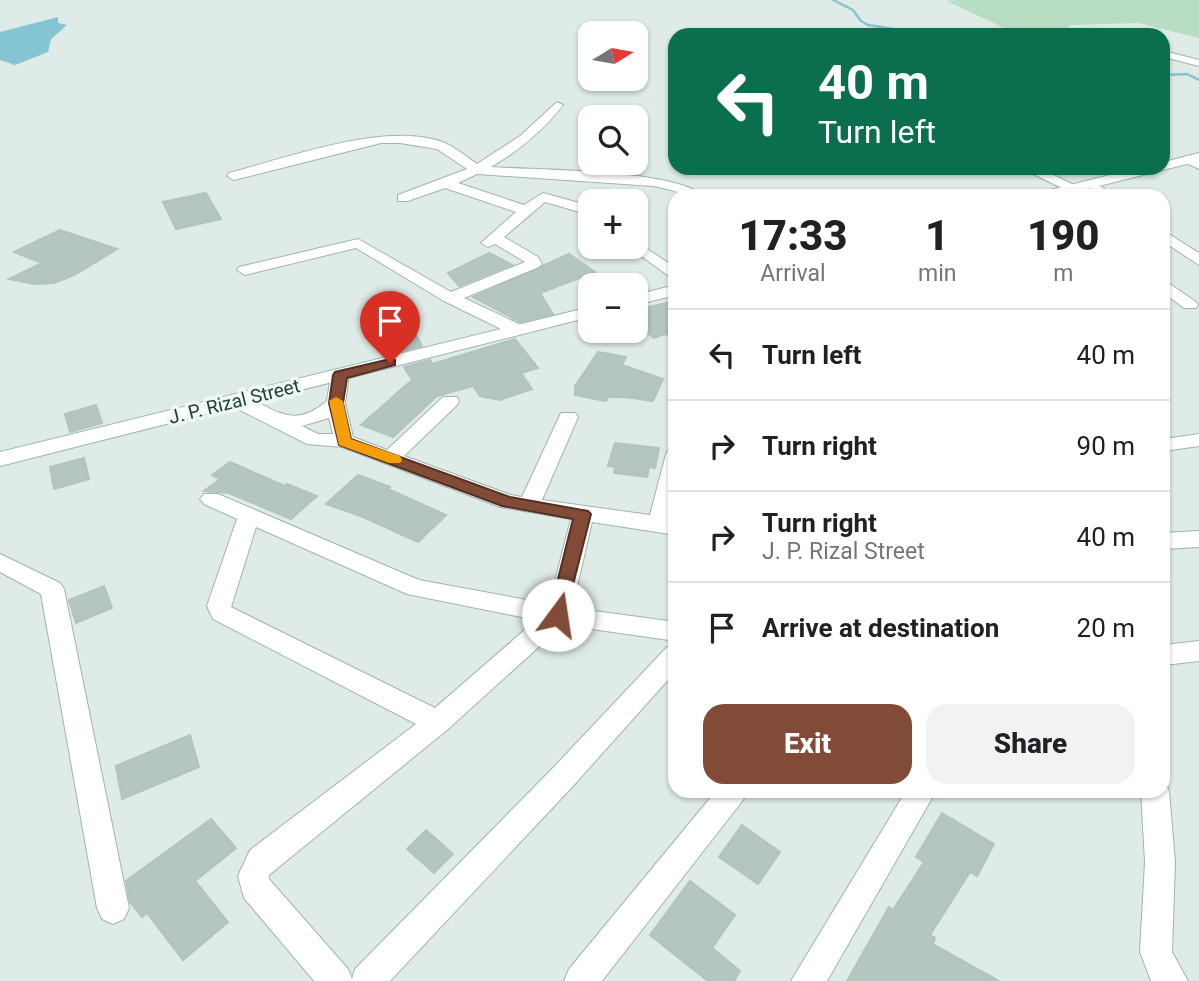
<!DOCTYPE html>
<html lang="en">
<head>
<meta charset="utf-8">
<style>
  :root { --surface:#fff; --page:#f2f2f2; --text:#202124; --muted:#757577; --line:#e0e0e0; --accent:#814b38 }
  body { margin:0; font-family:Roboto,sans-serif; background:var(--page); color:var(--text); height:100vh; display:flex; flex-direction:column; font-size:26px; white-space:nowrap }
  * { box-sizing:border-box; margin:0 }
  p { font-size:23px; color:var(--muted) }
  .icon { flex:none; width:38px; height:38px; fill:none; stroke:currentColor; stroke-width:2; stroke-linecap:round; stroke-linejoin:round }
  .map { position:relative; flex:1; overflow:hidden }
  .side { position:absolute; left:668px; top:189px; width:502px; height:609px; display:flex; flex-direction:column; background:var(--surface); border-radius:21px; box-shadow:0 2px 5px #0004 }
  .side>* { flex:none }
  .guide { position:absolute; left:668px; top:28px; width:502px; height:147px; border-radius:21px; box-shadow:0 2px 5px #0004; background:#0b6e4f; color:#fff; overflow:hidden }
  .needle { width:46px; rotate:79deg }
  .fabs { position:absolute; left:578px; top:21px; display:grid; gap:14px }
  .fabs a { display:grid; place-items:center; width:70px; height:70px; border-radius:14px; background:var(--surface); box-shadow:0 2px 5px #0004; font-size:35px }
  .pin { position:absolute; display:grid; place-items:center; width:60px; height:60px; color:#fff; margin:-72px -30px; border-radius:50% 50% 50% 0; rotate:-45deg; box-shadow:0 0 7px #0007 }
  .pin .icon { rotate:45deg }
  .me { position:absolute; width:77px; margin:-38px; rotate:14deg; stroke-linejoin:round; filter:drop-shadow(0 0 5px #0008) }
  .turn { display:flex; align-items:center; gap:24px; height:147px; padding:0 35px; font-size:32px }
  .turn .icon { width:91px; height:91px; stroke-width:2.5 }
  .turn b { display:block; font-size:49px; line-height:60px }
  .eta { display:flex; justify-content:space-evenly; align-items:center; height:119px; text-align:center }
  .eta b { font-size:42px; font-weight:800; line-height:49px }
  .cta { display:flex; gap:14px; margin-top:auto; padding:14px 35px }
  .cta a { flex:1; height:80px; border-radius:21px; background:var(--accent); color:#fff; font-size:28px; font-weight:800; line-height:80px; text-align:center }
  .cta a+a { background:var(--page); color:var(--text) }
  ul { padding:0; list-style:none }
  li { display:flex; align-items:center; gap:21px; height:91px; padding:0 35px; border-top:2px solid var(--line) }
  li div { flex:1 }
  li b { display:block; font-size:26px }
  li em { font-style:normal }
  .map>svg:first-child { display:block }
  .green { fill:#b7dec2 }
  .water { fill:#84c4d3 }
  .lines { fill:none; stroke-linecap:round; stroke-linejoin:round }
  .stream { stroke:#84c4d3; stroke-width:2.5 }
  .building { fill:#b4c6bf; stroke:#b1c5bd; stroke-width:2 }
  .street-casing { stroke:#a2b3ad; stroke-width:2 }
  .secondary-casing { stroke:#9db7af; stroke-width:2 }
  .street { fill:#fff; fill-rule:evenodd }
  .secondary { fill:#fff; fill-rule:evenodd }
  .route { fill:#814b38; stroke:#543124; stroke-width:2 }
  .slow { fill:#f59e0b }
  .labels { text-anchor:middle; stroke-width:7; stroke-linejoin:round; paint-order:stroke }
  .street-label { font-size:19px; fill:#1f3c35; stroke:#eff8f4 }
</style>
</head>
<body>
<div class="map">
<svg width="1199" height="981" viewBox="0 0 1199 981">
  <rect width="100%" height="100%" fill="#dfebe6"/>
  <path class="green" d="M958 0H1199V38L1138 23 1071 25 1068 27 1082 34 1019 35 947 1Z"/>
  <path class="water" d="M58 17V23L67 25 51 39 48 52 15 65 0 60V32Z"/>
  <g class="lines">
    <g class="stream">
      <path d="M833 0 853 10 861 21 868 25 932 35"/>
      <path d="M1164 75 1187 74 1199 80"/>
    </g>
  </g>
  <g class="building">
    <path d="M206 193 221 219 176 229 163 202Z"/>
    <path d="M60 230 117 249 76 274 54 283 35 284 9 279 42 263 14 252Z"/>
    <path d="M489 253 512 265 459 286 448 273Z"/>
    <path d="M569 254 595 272 540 293 553 314 520 322 473 297Z"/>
    <path d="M676 301V337L664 334 654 338 635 323V310Z"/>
    <path d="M407 319 422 346 397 352 383 324Z"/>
    <path d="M515 339 538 368 521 373 532 389 500 400 480 396 473 386 437 396 393 437 361 425 412 380 404 367 430 360 432 364Z"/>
    <path d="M598 352 626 357 622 365 663 379 653 401 624 397H608L606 401 575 395V386Z"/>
    <path d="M96 405 102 423 70 432 65 414Z"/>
    <path d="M615 443 659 448 655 468 649 467 647 477 614 473 615 467 608 466Z"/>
    <path d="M84 458 89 479 54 489 50 467Z"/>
    <path d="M230 462 285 486 287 484 317 496 291 519 229 493 204 491 220 479 212 475Z"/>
    <path d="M358 475 390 487 388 489 446 515 418 542 361 516 326 504Z"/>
    <path d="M104 586 112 608 76 623 69 600Z"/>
    <path d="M190 735 199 767 122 799 116 766Z"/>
    <path d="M942 813 994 844 977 876 970 872 930 935 935 938 933 944 999 981H847L889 907 893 910 924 862 916 857Z"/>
    <path d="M211 819 236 848 195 881 228 922 183 960 147 913 142 917 130 902 126 881Z"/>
    <path d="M742 825 780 852 758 884 719 857Z"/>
    <path d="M426 830 453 854 434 873 407 849Z"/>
    <path d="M690 881 735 915 712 948 740 971 734 981H708L650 935Z"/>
  </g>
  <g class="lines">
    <g class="street-casing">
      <g id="street">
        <path d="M1164 51 1199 60V66L1164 57Z"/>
        <path d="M557 102 563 105C543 131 518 151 491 167 533 170 677 169 703 196 685 196 671 189 653 186L477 174 458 183 524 205 543 193 590 206V215L545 202 504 237 538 257 542 264 539 267 464 298 523 326 526 330 523 334H511L444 301 356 248 245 275 237 270 239 267 358 239 451 292 525 262 495 244 488 247 481 243 516 212 445 188 408 201H398V195L467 169 437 149 400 143H381L234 180 227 176 229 173C287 158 388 120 445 143 456 148 467 157 477 164L520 136Z"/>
        <path d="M1186 156 1199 160V169L1180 160Z"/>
        <path d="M1021 168H1039L1080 188 1078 191H1068Z"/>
        <path d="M1091 180 1115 196H1099L1084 184Z"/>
        <path d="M1164 231 1199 253V265L1164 242Z"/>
        <path d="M635 241 676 268V281L630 248 635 247Z"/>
        <path d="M1164 280 1196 302 1198 305 1196 308H1184L1164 293Z"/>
        <path d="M340 370 349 375 345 403 353 437 387 450 443 397H457L459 401 457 405 404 456 511 495 522 497 561 413H575L578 417 542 500 650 515 666 454 669 449 676 448V498L670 519H676V535L592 522 572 608 676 622V641L563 625 447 730 269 875V879L348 969 352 979 355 969 553 768 667 647 676 644V671L573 786 390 981H314L244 898 238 876 250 850 416 724 213 619 207 606 237 519 204 504 200 499 204 494H218L419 580 549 604 571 519 500 507 342 447 307 444 230 405 228 401 237 395C273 404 289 433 327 401L331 375ZM329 418 333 434H318L302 426ZM256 527 407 594 536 620 435 708 231 607Z"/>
        <path d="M1199 434V446L1164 451V439Z"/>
        <path d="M1199 531V547L1164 549V533Z"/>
        <path d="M0 554 60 583 64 589 129 908 124 919 113 924 102 919 97 908 41 594 0 572Z"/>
        <path d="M1199 641V661L1164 665V645Z"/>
        <path d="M1164 781 1169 791 1175 862 1172 952 1188 981H1151L1140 952 1145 862 1141 791H1164Z"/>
        <path d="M716 791H747L743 800 602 981H564L569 969Z"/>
        <path d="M906 791H936L827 981H791Z"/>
      </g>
    </g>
    <g class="secondary-casing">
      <g id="secondary">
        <path d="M1199 153V161L1059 196H1036L1038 193 1138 168H1164V162Z"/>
        <path d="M676 285V295L635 305V295Z"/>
        <path d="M590 307V317L0 466V452Z"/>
      </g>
    </g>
    <use href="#street" class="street"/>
    <use href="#secondary" class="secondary"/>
  </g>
  <path class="route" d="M390 359 395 360V365L347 378 343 403 351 439 510 497 588 511 591 514 564 620H551L549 615 573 519 502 506 339 445 329 403 333 375 335 372Z"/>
  <path class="slow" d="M336 397 343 401 351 439 400 456 402 460 400 463H389L339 445 329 401Z"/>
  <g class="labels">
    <g class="street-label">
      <text transform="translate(234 401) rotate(-14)" y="7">J. P. Rizal Street</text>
    </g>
  </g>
</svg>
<div class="fabs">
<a><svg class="needle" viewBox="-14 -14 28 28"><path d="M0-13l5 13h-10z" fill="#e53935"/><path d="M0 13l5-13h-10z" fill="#757577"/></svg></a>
<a><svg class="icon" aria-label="search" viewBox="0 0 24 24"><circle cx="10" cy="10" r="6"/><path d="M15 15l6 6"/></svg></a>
<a>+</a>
<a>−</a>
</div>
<div class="pin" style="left:390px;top:363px;background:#d93025"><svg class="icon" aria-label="arrive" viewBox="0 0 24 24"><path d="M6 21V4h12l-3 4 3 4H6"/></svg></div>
<svg class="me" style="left:558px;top:615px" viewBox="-20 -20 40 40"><circle r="19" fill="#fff"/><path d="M0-13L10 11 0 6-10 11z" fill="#814b38"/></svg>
<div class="guide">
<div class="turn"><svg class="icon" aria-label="left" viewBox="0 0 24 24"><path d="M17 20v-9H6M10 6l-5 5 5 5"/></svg><div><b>40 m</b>Turn left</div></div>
</div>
<section class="side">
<div class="eta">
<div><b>17:33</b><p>Arrival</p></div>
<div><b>1</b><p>min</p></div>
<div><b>190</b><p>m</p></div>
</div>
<ul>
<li><svg class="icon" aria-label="left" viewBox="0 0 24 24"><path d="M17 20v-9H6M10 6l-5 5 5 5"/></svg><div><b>Turn left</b></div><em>40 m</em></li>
<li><svg class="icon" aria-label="right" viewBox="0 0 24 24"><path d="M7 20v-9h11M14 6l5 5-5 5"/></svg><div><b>Turn right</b></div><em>90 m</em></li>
<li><svg class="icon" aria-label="right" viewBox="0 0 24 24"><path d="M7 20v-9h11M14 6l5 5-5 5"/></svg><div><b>Turn right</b><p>J. P. Rizal Street</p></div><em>40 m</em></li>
<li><svg class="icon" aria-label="arrive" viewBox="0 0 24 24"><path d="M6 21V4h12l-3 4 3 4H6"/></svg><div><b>Arrive at destination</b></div><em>20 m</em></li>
</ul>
<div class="cta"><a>Exit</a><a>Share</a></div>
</section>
</div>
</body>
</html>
